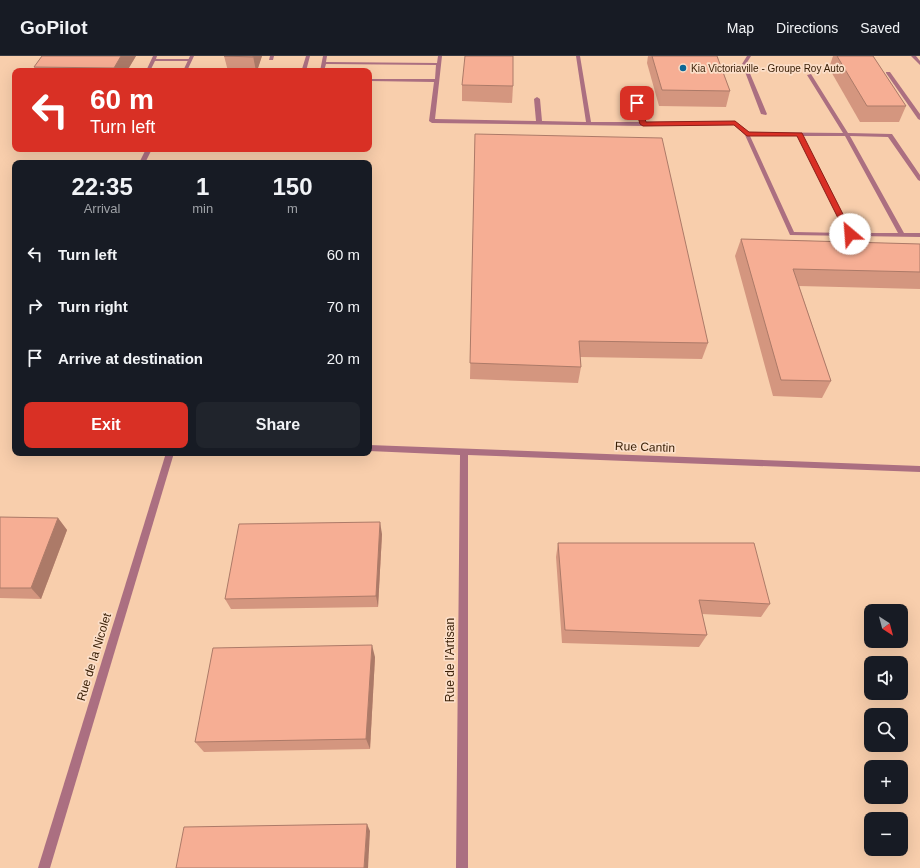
<!DOCTYPE html>
<html lang="en">
<head>
<meta charset="utf-8">
<style>
  :root { --surface:#171b24; --page:#20242c; --text:#f1f3f6; --muted:#9ea1a6; --line:#363941; --accent:#d93025 }
  body { margin:0; font-family:Arial,sans-serif; background:var(--page); color:var(--text); height:100vh; display:flex; flex-direction:column; font-size:15px; white-space:nowrap }
  * { box-sizing:border-box; margin:0 }
  p { font-size:13px; color:var(--muted) }
  .icon { flex:none; width:22px; height:22px; fill:none; stroke:currentColor; stroke-width:2; stroke-linecap:round; stroke-linejoin:round }
  .map { position:relative; flex:1; overflow:hidden }
  .panel { position:absolute; left:12px; top:104px; width:360px; height:296px; display:flex; flex-direction:column; background:var(--surface); border-radius:8px; box-shadow:0 4px 16px #0002 }
  .panel>* { flex:none }
  .guide { position:absolute; left:12px; top:12px; width:360px; height:84px; border-radius:8px; box-shadow:0 4px 16px #0002; background:#d93025; color:#fff; overflow:hidden }
  .needle { width:26px; rotate:144deg }
  .fabs { position:absolute; left:864px; top:548px; display:grid; gap:8px }
  .fabs a { display:grid; place-items:center; width:44px; height:44px; border-radius:8px; background:var(--surface); box-shadow:0 4px 16px #0002; font-size:20px }
  .pin { position:absolute; display:grid; place-items:center; width:34px; height:34px; color:#fff; margin:-17px; border-radius:8px; box-shadow:0 2px 6px #0006 }
  .me { position:absolute; width:44px; margin:-22px; rotate:333deg; stroke-linejoin:round; filter:drop-shadow(0 0 3px #0008) }
  .turn { display:flex; align-items:center; gap:14px; height:84px; padding:0 12px; font-size:18px }
  .turn .icon { width:52px; height:52px; stroke-width:2.5 }
  .turn b { display:block; font-size:28px; line-height:34px }
  .eta { display:flex; justify-content:space-evenly; align-items:center; height:68px; text-align:center }
  .eta b { font-size:24px; font-weight:800; line-height:28px }
  .action { display:flex; gap:8px; margin-top:auto; padding:8px 12px }
  .action a { flex:1; height:46px; border-radius:8px; background:var(--accent); color:#fff; font-size:16px; font-weight:800; line-height:46px; text-align:center }
  .action a+a { background:var(--page); color:var(--text) }
  ul { padding:0; list-style:none }
  li { display:flex; align-items:center; gap:12px; height:52px; padding:0 12px }
  li div { flex:1 }
  li b { display:block; font-size:15px }
  li em { font-style:normal }
  header { display:flex; align-items:center; gap:24px; box-sizing:border-box; height:56px; padding:0 20px; background:var(--surface); border-bottom:1px solid var(--line) }
  header strong { font-size:19px }
  nav { display:flex; gap:22px; margin-inline-start:auto; font-size:14px }
  .map>svg:first-child { display:block }
  .lines { fill:none; stroke-linecap:round; stroke-linejoin:round }
  .service { fill:#ab6f81; fill-rule:evenodd }
  .minor { fill:#ab6f81; fill-rule:evenodd }
  .wall { fill:#d4967f }
  .shaded-wall { fill:#ac7a68 }
  .building { fill:#f6ae94; stroke:#ac7a68 }
  .route { fill:#d93025; stroke:#8d1f18 }
  .poi-dot { fill:#0b6696; stroke:#fbdec8; stroke-width:1.5 }
  .labels { text-anchor:middle; stroke-width:3.5; stroke-linejoin:round; paint-order:stroke }
  .far-poi-label { font-size:10px; fill:#381e05; stroke:#fbdec8; text-anchor:start }
  .street-label { font-size:12px; fill:#381e05; stroke:#fbdec8 }
</style>
</head>
<body>
<header>
<strong>GoPilot</strong>
<nav><a>Map</a><a>Directions</a><a>Saved</a></nav>
</header>
<div class="map">
<svg width="920" height="812" viewBox="0 0 920 812">
  <rect width="100%" height="100%" fill="#f8ceac"/>
  <g class="lines">
    <g class="service">
      <path d="M153 0H157L156 3H190L192 4 190 5H155L150 15H146Z"/>
      <path d="M270 0H274L273 4H269Z"/>
      <path d="M306 0H310L306 15 255 14 257 13H302Z"/>
      <path d="M323 0H327L326 6 437 7 438 0H442L435 63 536 65 534 43 537 41 540 43 542 65 586 66 576 0H580L591 66H640L634 47 637 45 640 47 645 66 735 65 748 76 843 77 807 19 811 18 848 77 892 78 920 119V125L918 124 888 81 850 80 904 177H920V181L790 179 745 79 734 69 643 70 432 67 429 65 434 26 369 25V23H435L436 9 326 8 324 15H320ZM750 80H797L846 177 794 176ZM803 80H845L898 177H852Z"/>
      <path d="M747 0H751L746 8 767 58 766 59 761 58 742 8Z"/>
      <path d="M911 0H916L920 5V9Z"/>
      <path d="M184 12H229L231 13 229 14H186L184 13Z"/>
      <path d="M886 16H890L920 58V64L918 63 886 17Z"/>
    </g>
    <g class="minor">
      <path d="M190 0H194L187 15H183Z"/>
      <path d="M146 93H152L145 107H139Z"/>
      <path d="M369 389 920 410V416L468 399V812H456L460 399 369 395Z"/>
      <path d="M166 397H174L50 812H38Z"/>
    </g>
  </g>
  <g class="wall">
    <path d="M42 0H136L127 15H36L34 11Z"/>
    <path d="M224 0H262L257 15H228Z"/>
    <path d="M648 0H717L730 35 726 51 659 50 647 7Z"/>
    <path d="M833 0H873L906 50 899 66H860L829 12Z"/>
    <path d="M462 29 513 30 512 47 462 45Z"/>
    <path d="M475 78 708 287 702 303 580 301 581 311 578 327 470 323Z"/>
    <path d="M741 183 920 188V233L799 230 831 325 822 342 773 340 735 200Z"/>
    <path d="M0 461 58 462 67 474 41 543 0 542Z"/>
    <path d="M382 478 378 551 231 553 225 543Z"/>
    <path d="M558 487 770 548 761 561 702 558 707 579 699 591 562 587 556 501Z"/>
    <path d="M375 601 370 693 204 696 195 686Z"/>
  </g>
  <g class="shaded-wall">
    <path d="M121 0H136L127 15H115L114 12Z"/>
    <path d="M253 0H262L257 15H256Z"/>
    <path d="M58 462 67 474 41 543 31 532Z"/>
    <path d="M380 466 382 478 378 551 376 540Z"/>
    <path d="M372 589 375 601 370 693 366 683Z"/>
    <path d="M367 768 370 775 368 812H364Z"/>
  </g>
  <g class="building">
    <path d="M42 0H121L114 12 34 11Z"/>
    <path d="M224 0H253V1Z"/>
    <path d="M465 0H513V30L462 29Z"/>
    <path d="M652 0H717L730 35 662 34Z"/>
    <path d="M837 0H873L906 50H867Z"/>
    <path d="M475 78 662 82 708 287 579 285 581 311 470 307Z"/>
    <path d="M741 183 920 188V216L793 213 831 325 781 324Z"/>
    <path d="M0 461 58 462 31 532H0Z"/>
    <path d="M380 466 376 540 225 543 239 468Z"/>
    <path d="M558 487H754L770 548 699 544 707 579 565 574Z"/>
    <path d="M372 589 366 683 195 686 213 592Z"/>
    <path d="M367 768 364 812H176L184 771Z"/>
  </g>
  <path class="route" d="M637 45 640 47 646 66 735 65 749 76 802 77 853 178 850 181 846 178 797 80H747L734 69 643 70 640 68 634 47Z"/>
  <circle class="poi-dot" cx="683" cy="12" r="4"/>
  <g class="labels">
    <g class="far-poi-label">
      <text x="691" y="16">Kia Victoriaville - Groupe Roy Auto</text>
    </g>
    <g class="street-label">
      <text transform="translate(645 391) rotate(2)" y="4">Rue Cantin</text>
      <text transform="translate(94 601) rotate(-73)" y="4">Rue de la Nicolet</text>
      <text transform="translate(450 604) rotate(-90)" y="4">Rue de l'Artisan</text>
    </g>
  </g>
</svg>
<div class="fabs">
<a><svg class="needle" viewBox="-14 -14 28 28"><path d="M0-13l5 13h-10z" fill="#e53935"/><path d="M0 13l5-13h-10z" fill="#9ea1a6"/></svg></a>
<a><svg class="icon" aria-label="sound" viewBox="0 0 24 24"><path d="M4 9h4l5-4v14l-5-4H4zM17 9q2 3 0 6"/></svg></a>
<a><svg class="icon" aria-label="search" viewBox="0 0 24 24"><circle cx="10" cy="10" r="6"/><path d="M15 15l6 6"/></svg></a>
<a>+</a>
<a>−</a>
</div>
<div class="pin" style="left:637px;top:47px;background:#d93025"><svg class="icon" aria-label="arrive" viewBox="0 0 24 24"><path d="M6 21V4h12l-3 4 3 4H6"/></svg></div>
<svg class="me" style="left:850px;top:178px" viewBox="-20 -20 40 40"><circle r="19" fill="#fff"/><path d="M0-13L10 11 0 6-10 11z" fill="#d93025"/></svg>
<div class="guide">
<div class="turn"><svg class="icon" aria-label="left" viewBox="0 0 24 24"><path d="M17 20v-9H6M10 6l-5 5 5 5"/></svg><div><b>60 m</b>Turn left</div></div>
</div>
<section class="panel">
<div class="eta">
<div><b>22:35</b><p>Arrival</p></div>
<div><b>1</b><p>min</p></div>
<div><b>150</b><p>m</p></div>
</div>
<ul>
<li><svg class="icon" aria-label="left" viewBox="0 0 24 24"><path d="M17 20v-9H6M10 6l-5 5 5 5"/></svg><div><b>Turn left</b></div><em>60 m</em></li>
<li><svg class="icon" aria-label="right" viewBox="0 0 24 24"><path d="M7 20v-9h11M14 6l5 5-5 5"/></svg><div><b>Turn right</b></div><em>70 m</em></li>
<li><svg class="icon" aria-label="arrive" viewBox="0 0 24 24"><path d="M6 21V4h12l-3 4 3 4H6"/></svg><div><b>Arrive at destination</b></div><em>20 m</em></li>
</ul>
<div class="action"><a>Exit</a><a>Share</a></div>
</section>
</div>
</body>
</html>
